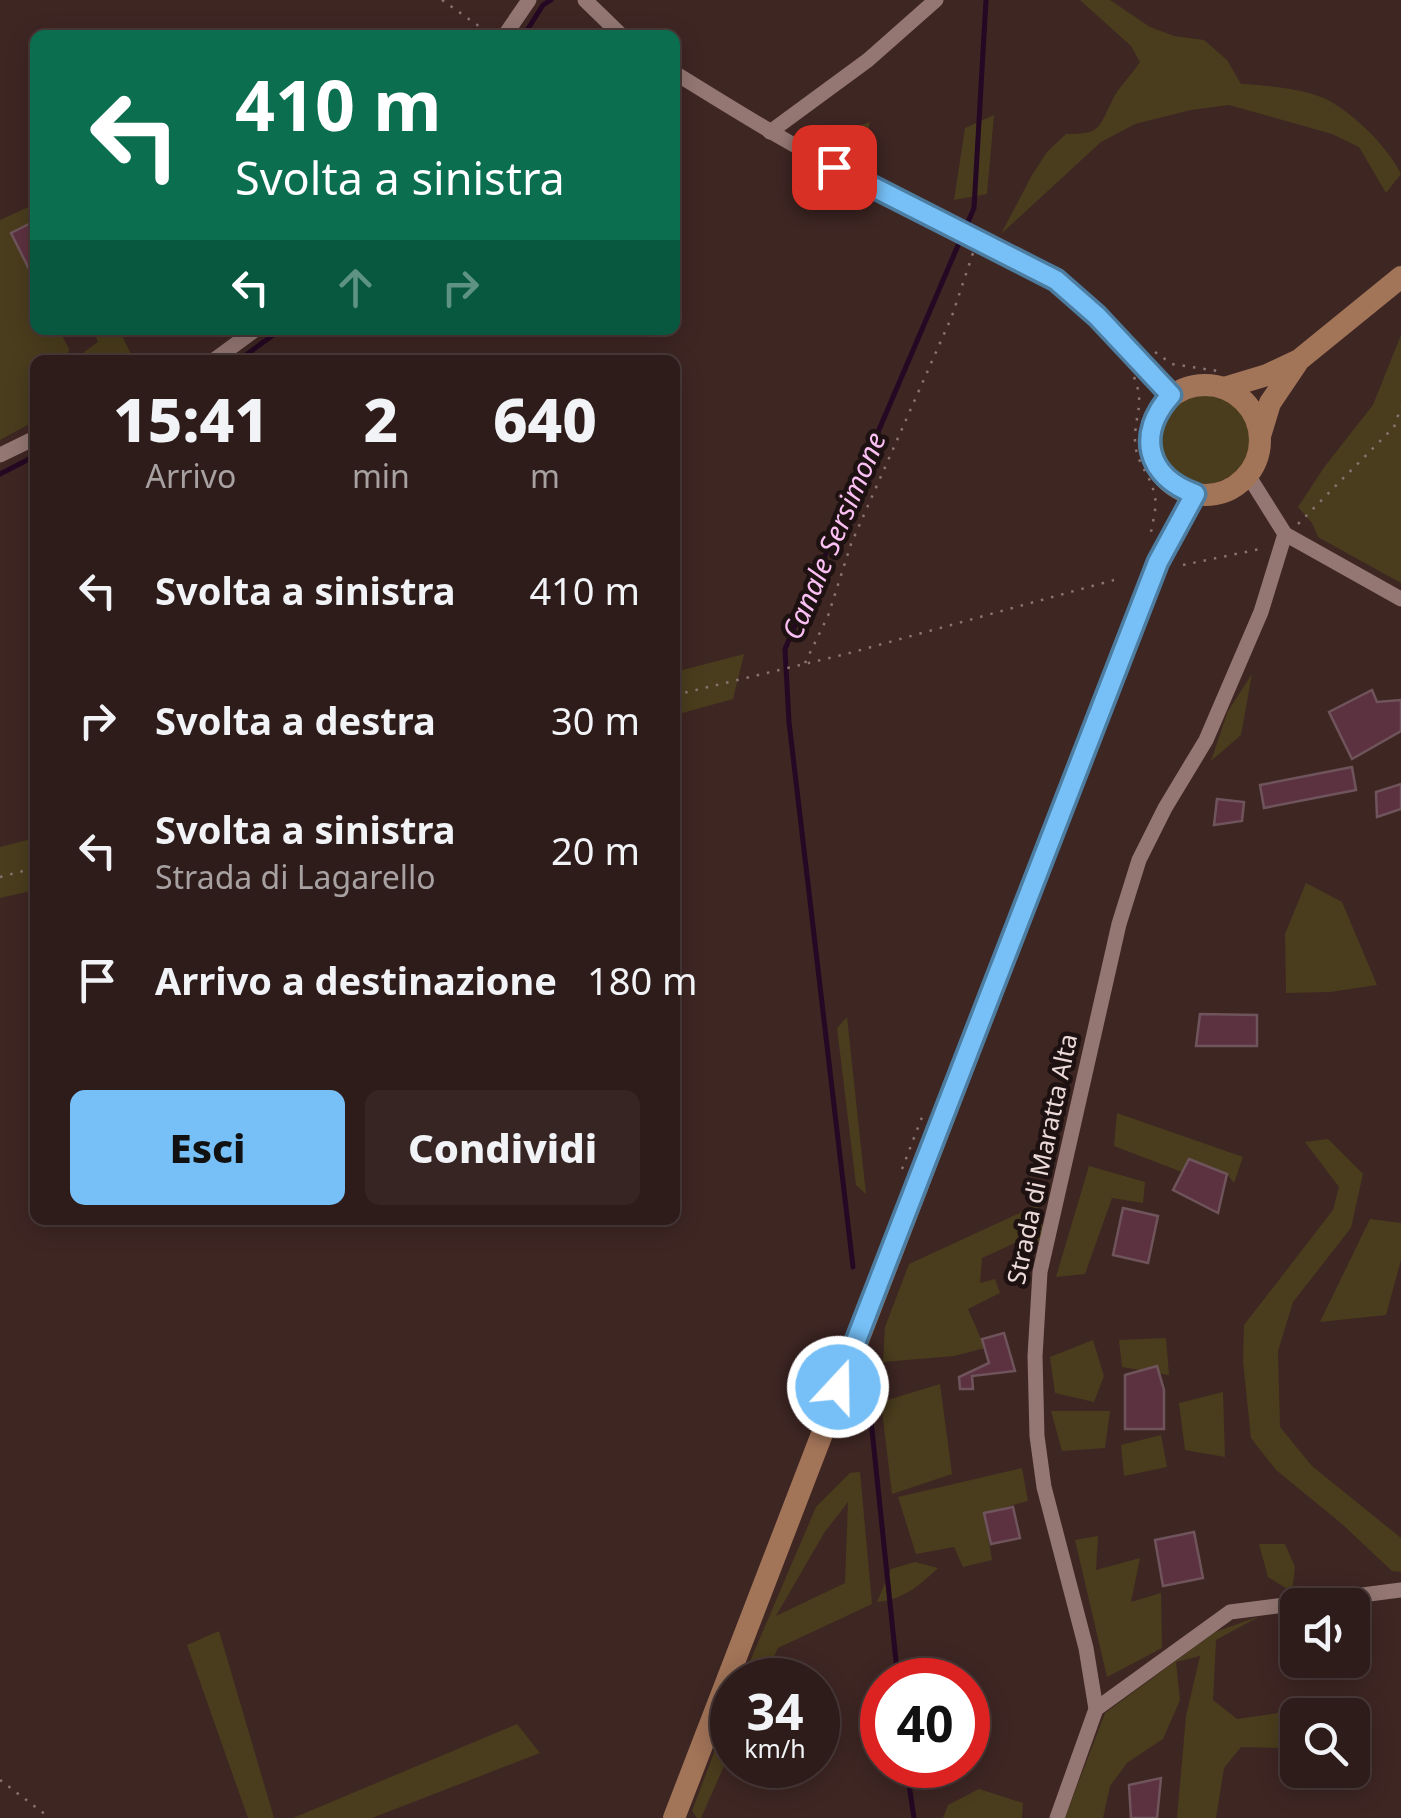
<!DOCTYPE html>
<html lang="it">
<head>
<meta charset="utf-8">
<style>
  :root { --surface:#2e1c1a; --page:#362523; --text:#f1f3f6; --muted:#a7a1a2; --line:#493a39; --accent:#76c0f7 }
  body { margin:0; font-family:"Noto Sans",sans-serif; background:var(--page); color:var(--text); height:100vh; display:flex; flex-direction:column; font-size:38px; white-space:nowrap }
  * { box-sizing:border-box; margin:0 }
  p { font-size:32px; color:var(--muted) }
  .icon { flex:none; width:55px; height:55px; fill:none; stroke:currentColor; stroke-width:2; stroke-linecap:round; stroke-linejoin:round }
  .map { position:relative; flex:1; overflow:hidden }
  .panel { position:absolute; left:30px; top:355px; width:650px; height:870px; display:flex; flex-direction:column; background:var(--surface); border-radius:15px; box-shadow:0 5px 25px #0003,0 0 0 2px var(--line) }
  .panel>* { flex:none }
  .banner { position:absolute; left:30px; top:30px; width:650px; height:305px; border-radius:15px; box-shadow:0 5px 25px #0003,0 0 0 2px var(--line); background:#0b6e4f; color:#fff; overflow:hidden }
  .tools { position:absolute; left:1280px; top:1588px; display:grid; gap:20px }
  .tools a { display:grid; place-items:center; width:90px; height:90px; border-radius:15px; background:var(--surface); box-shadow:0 5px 25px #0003,0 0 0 2px var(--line); font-size:50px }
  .speed { position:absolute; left:710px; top:1658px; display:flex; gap:20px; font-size:50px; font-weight:700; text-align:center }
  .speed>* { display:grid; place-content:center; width:130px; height:130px; border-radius:50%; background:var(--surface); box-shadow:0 5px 25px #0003,0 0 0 2px var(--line); line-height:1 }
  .speed small { font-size:25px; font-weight:400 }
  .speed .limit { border:15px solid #d22; background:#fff; color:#111 }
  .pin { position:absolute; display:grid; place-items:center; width:85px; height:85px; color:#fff; margin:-42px; border-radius:20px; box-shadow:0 5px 15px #0006 }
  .me { position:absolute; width:110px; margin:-55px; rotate:21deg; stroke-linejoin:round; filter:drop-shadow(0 0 8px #0008) }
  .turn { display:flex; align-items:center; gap:35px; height:210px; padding:0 40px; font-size:45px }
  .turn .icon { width:130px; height:130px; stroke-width:2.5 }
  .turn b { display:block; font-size:70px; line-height:85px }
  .lanes { display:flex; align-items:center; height:95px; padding:0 40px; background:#0003; justify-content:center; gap:50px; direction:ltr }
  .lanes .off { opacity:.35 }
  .eta { display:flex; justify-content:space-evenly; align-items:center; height:170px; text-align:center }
  .eta b { font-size:60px; font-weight:800; line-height:70px }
  .primary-button { display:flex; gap:20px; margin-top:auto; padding:20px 40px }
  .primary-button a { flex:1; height:115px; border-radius:15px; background:var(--accent); color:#111; font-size:40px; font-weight:800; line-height:115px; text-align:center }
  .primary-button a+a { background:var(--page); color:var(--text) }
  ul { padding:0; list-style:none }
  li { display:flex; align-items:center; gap:30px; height:130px; padding:0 40px }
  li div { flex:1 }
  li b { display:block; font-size:38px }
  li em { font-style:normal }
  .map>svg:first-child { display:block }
  .green { fill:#4a3d1d; fill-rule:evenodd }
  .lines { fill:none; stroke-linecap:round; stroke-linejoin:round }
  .stream { stroke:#250823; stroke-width:5 }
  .building { fill:#5d3240; stroke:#6f545c; stroke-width:2.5 }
  .path { stroke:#897472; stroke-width:2.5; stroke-dasharray:2.5 8; stroke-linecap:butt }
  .street { stroke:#947773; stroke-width:15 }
  .secondary { stroke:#a27458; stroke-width:22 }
  .route-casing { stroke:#4d7da1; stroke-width:25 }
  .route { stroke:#76c0f7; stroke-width:18 }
  .labels { text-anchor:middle; stroke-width:9; stroke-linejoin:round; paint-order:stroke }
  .street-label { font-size:25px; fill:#ebdad8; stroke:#1d1211 }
  .water-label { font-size:28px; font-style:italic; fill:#fabff3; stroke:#1d1211 }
</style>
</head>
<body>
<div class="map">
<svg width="1401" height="1818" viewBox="0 0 1401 1818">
  <rect width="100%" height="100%" fill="#3e2623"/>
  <g class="green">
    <path d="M1080 0H1110L1150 27 1174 36 1204 40 1227 60 1241 84C1264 85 1307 89 1328 100 1355 115 1388 147 1401 174L1386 193 1359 147 1332 134 1229 105 1191 110 1135 124 1101 142 1001 234 1032 175 1047 152 1066 134C1101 134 1098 129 1112 101 1118 87 1132 75 1140 62L1131 46Z"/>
    <path d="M994 115 987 194 954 200 965 128Z"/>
    <path d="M870 122 861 164 813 140Z"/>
    <path d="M35 204V330H59L69 349 68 360H35V421L0 440V220Z"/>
    <path d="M93 330H119L134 360H73L98 342Z"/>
    <path d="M1401 335V583L1318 537 1312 523 1298 507 1325 466 1373 405Z"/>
    <circle cx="1204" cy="438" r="46"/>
    <path d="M744 654 733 699 675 715V672Z"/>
    <path d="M1252 674 1241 735 1211 761 1228 711Z"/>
    <path d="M35 838V890L0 898V847Z"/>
    <path d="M1306 883 1342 902 1377 985 1330 992 1286 993 1285 934Z"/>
    <path d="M847 1017 866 1194 856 1185 837 1028Z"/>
    <path d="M1117 1113 1243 1157 1234 1183 1227 1174 1189 1159 1182 1172 1114 1146Z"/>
    <path d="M1328 1139 1363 1174 1351 1228 1293 1302 1278 1351 1280 1427 1312 1466 1401 1538V1572L1392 1571 1342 1524 1276 1470 1251 1438 1243 1361 1244 1325 1333 1210 1339 1187 1305 1142Z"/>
    <path d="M1089 1166 1145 1182 1143 1203 1112 1198 1085 1274 1056 1277Z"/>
    <path d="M1037 1205 1044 1231 1031 1257 1017 1242 982 1258 980 1283 995 1279 1000 1293 968 1309 985 1348 954 1356 883 1362 885 1327 909 1264Z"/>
    <path d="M1370 1219 1401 1223V1260L1386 1315 1320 1322Z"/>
    <path d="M1166 1338 1169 1375 1122 1367 1119 1340Z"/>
    <path d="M1093 1340 1104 1376 1094 1402 1055 1393 1050 1357Z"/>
    <path d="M940 1384 952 1474 892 1494 881 1402Z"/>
    <path d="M1223 1392 1225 1457 1185 1450 1179 1403Z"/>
    <path d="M1051 1411H1110L1105 1448 1062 1451Z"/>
    <path d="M1161 1435 1167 1467 1124 1476 1121 1445Z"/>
    <path d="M1022 1468 1028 1501 984 1513 992 1560 963 1567 954 1547 916 1554 898 1497Z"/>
    <path d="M860 1472 872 1604 778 1648 763 1680H742L816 1507 850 1473ZM848 1502 845 1583 776 1616 824 1533Z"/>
    <path d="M1098 1536 1096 1570 1140 1558 1131 1602 1161 1593 1162 1648 1107 1677 1075 1540Z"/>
    <path d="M1259 1544H1285L1295 1567 1292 1592 1268 1577Z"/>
    <path d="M915 1562 938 1568C920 1585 903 1600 877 1602L891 1569Z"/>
    <path d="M1260 1616 1216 1640 1213 1700 1237 1719 1285 1712 1297 1719V1739L1287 1748 1241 1747 1224 1768 1216 1818H1177L1186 1716 1200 1656 1176 1662 1180 1700 1163 1739 1127 1763 1110 1786 1103 1818H1059L1066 1815 1105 1713 1215 1632Z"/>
    <path d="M219 1631 274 1818H248L187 1645Z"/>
    <path d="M732 1705V1748L701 1818H697L692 1811Z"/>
    <path d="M517 1724 540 1753 372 1818H293Z"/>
    <path d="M979 1789 1023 1803 1022 1818H943L948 1805Z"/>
  </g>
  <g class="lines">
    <g class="stream">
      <path d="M524 35 543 5 551 0"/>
      <path d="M239 360 280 330"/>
      <path d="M0 474 35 456"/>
      <path d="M853 1267 789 722 785 649 974 208 986 0"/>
      <path d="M867 1382 898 1680"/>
      <path d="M906 1765 914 1818"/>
    </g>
  </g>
  <g class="building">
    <path d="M35 221V281L11 233Z"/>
    <path d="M1372 690 1377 702 1401 700V731L1352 759 1329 712Z"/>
    <path d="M1352 767 1356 790 1264 808 1260 785Z"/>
    <path d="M1401 784V809L1377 817 1376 792Z"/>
    <path d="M1217 799 1244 802 1242 821 1214 825Z"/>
    <path d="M1200 1014 1257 1015V1046H1196Z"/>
    <path d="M1189 1159 1227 1174 1218 1213 1173 1190Z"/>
    <path d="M1123 1208 1158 1216 1148 1263 1113 1255Z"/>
    <path d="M1004 1333 1015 1371 972 1376 973 1389H960L959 1377 989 1363 982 1339Z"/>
    <path d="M1157 1366 1164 1390V1429H1125V1375Z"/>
    <path d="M1013 1507 1020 1538 991 1544 984 1513Z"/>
    <path d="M1194 1532 1203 1578 1163 1586 1155 1540Z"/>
    <path d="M1161 1778 1157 1818H1131L1129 1785Z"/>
  </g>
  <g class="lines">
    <g class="path">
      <path d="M442 0 490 34"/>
      <path d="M1155 352 1172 364 1218 371"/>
      <path d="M1134 377C1145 404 1135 413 1135 440 1135 461 1149 473 1154 492 1158 505 1153 520 1151 532"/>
      <path d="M1298 524 1394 427 1401 407"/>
      <path d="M1183 565 1265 548"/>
      <path d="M805 663 828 616 851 544 952 316 973 253"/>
      <path d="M675 695 846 654 1114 580"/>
      <path d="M0 877 35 868"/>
      <path d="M902 1169 924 1112"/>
      <path d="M0 1780 50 1818"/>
    </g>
    <g class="street">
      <path d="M585 0 621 35"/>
      <path d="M505 35 529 0"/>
      <path d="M675 73C749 119 823 164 900 203 950 227 1014 249 1058 282 1100 313 1136 356 1171 395"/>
      <path d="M770 132 868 60 936 0"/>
      <path d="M214 360 255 330"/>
      <path d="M0 455 35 438"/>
      <path d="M1248 475 1285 534 1401 599"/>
      <path d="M1096 1709 1230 1612 1401 1590"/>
      <path d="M1057 1818 1096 1709 1086 1648 1044 1487 1037 1436 1035 1356 1040 1272 1119 924 1139 860 1165 808 1206 740 1261 612 1285 534"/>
    </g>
    <g class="secondary">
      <circle cx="1205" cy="440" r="55"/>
      <path d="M1224 388 1267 375 1299 360 1401 277"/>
      <path d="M1260 436 1270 403 1297 363"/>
      <path d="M674 1818 1158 562 1195 494"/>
    </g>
  </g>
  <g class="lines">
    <g class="route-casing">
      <path id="route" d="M834 167 1056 280 1097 316 1171 395C1136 434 1146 476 1195 494L1158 562 838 1387"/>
    </g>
    <use href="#route" class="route"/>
  </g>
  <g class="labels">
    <g class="street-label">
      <text transform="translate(1042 1159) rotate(-78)" y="9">Strada di Maratta Alta</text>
    </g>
    <g class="water-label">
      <text transform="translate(834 536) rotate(-67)" y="10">Canale Sersimone</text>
    </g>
  </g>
</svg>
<div class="tools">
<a><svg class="icon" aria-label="sound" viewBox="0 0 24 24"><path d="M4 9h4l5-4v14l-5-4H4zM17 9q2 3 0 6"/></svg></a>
<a><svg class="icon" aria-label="search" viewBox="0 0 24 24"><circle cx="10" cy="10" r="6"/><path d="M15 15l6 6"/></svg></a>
</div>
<div class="speed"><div>34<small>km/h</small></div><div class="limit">40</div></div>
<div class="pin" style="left:834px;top:167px;background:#d93025"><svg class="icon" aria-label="arrive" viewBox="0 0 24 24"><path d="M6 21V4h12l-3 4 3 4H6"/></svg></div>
<svg class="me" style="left:838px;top:1387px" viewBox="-20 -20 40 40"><circle r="17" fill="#76c0f7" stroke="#fff" stroke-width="3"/><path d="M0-11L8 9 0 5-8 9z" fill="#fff"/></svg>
<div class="banner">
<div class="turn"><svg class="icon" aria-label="left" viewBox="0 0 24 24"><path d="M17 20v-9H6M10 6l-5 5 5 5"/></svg><div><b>410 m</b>Svolta a sinistra</div></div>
<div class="lanes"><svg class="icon" aria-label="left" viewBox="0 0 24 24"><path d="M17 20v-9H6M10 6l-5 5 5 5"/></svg><svg class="icon off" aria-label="ahead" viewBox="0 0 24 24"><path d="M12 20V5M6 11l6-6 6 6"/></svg><svg class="icon off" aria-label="right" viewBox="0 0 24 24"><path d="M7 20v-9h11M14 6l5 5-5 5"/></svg></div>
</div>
<section class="panel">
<div class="eta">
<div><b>15:41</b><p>Arrivo</p></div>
<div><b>2</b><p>min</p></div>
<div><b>640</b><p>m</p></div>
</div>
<ul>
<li><svg class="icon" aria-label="left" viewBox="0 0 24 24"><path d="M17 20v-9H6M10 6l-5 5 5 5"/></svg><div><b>Svolta a sinistra</b></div><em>410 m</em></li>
<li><svg class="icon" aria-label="right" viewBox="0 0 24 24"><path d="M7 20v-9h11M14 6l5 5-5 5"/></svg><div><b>Svolta a destra</b></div><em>30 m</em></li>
<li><svg class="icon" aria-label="left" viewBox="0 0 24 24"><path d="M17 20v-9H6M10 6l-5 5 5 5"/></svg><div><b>Svolta a sinistra</b><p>Strada di Lagarello</p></div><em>20 m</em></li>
<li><svg class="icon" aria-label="arrive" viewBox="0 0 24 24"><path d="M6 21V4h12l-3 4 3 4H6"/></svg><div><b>Arrivo a destinazione</b></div><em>180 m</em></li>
</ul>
<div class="primary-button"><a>Esci</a><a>Condividi</a></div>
</section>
</div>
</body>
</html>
